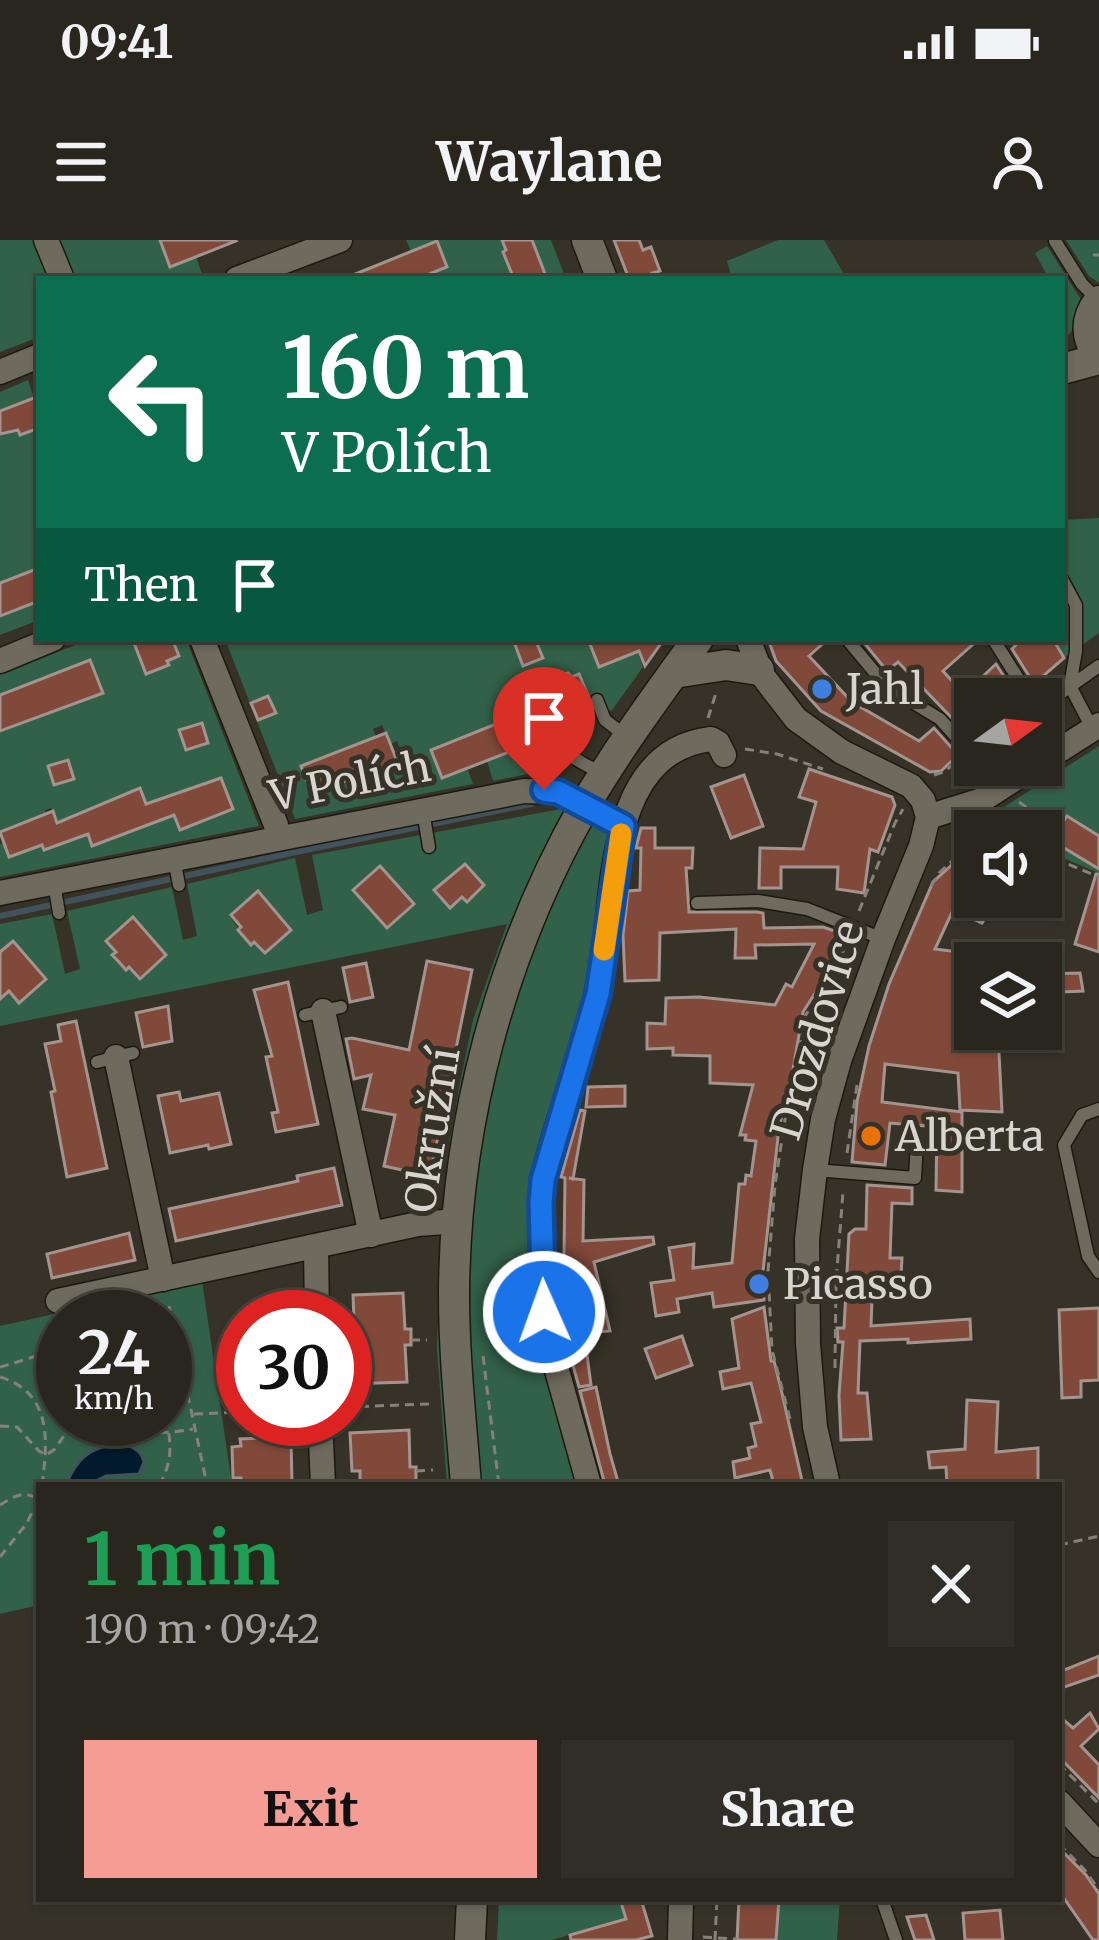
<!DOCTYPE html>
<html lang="en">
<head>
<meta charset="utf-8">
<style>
  :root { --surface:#28261d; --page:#302e26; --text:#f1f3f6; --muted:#a5a5a4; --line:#44433b; --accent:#f59c94 }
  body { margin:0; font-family:Merriweather,serif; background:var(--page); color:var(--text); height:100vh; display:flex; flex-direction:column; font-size:45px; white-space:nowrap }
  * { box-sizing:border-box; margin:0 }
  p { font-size:39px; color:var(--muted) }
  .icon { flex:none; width:66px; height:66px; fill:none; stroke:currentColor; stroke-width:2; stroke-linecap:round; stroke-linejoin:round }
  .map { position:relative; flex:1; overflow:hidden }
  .panel { position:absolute; left:36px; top:1242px; width:1026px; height:420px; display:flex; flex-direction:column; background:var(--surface); border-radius:0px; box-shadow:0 3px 9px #0004,0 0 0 3px var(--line) }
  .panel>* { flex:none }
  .banner { position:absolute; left:36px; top:36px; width:1029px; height:366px; border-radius:0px; box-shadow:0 3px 9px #0004,0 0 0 3px var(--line); background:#0b6e4f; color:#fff; overflow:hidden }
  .needle { width:78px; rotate:75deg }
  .buttons { position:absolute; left:954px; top:438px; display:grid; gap:24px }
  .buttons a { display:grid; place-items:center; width:108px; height:108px; border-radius:0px; background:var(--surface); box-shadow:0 3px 9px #0004,0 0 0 3px var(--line); font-size:60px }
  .speed { position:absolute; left:36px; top:1050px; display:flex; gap:24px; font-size:60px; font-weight:700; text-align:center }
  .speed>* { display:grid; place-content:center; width:156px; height:156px; border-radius:50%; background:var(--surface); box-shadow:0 3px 9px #0004,0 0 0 3px var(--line); line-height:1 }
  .speed small { font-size:30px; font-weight:400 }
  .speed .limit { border:18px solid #d22; background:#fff; color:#111 }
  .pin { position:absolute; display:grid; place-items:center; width:102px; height:102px; color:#fff; margin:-123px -51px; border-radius:50% 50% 50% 0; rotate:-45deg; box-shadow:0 0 12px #0007 }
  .pin .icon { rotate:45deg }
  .me { position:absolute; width:132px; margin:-66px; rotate:358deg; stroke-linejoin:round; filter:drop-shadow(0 0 9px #0008) }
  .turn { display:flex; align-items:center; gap:42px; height:252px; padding:0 48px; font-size:54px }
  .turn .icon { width:156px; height:156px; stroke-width:2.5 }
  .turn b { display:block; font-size:84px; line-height:102px }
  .then { display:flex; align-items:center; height:114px; padding:0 48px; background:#0003; gap:24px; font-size:45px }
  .round { display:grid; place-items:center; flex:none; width:126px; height:126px; border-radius:0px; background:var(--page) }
  .overview { display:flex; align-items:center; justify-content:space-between; height:204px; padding:0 48px }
  h1 { font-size:72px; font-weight:700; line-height:90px; color:#1e9e55 }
  .action { display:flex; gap:24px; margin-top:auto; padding:24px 48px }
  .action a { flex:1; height:138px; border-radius:0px; background:var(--accent); color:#111; font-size:48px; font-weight:700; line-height:138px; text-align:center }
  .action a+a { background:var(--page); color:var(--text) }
  .status { display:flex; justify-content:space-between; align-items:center; height:84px; padding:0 60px; background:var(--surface); direction:ltr }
  .status svg { height:33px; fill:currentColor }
  header { display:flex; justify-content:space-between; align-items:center; height:156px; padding:0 48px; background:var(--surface); font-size:54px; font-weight:700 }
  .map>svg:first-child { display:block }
  .green { fill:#326149; fill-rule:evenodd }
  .water { fill:#011a2c; stroke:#42525d; stroke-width:3 }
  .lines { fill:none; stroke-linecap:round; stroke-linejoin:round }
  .stream { stroke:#42525d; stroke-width:6 }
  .building { fill:#81493a; stroke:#a3948f; stroke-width:3 }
  .service-casing { stroke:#1d1910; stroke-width:15 }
  .minor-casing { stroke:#1d1910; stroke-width:27 }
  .tertiary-casing { stroke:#1d1910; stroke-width:33 }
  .path { stroke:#868279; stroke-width:3; stroke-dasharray:9 6; stroke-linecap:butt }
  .service { stroke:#6e6a5e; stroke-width:12 }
  .minor { stroke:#6e6a5e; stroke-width:24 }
  .tertiary { stroke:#6e6a5e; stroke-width:30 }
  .route-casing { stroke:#114b97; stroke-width:30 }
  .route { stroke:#1a73e8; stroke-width:21 }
  .slow { stroke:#f59e0b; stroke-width:21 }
  .shop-dot { fill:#3f7fe0; stroke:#363227; stroke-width:4.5 }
  .food-dot { fill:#e8710a; stroke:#363227; stroke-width:4.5 }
  .labels { text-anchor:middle; stroke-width:10; stroke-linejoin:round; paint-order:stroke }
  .poi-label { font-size:42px; fill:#d8d5ce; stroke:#363227; text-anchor:start }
  .street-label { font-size:42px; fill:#d8d5ce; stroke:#363227 }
</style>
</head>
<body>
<div class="status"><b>09:41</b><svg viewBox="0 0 49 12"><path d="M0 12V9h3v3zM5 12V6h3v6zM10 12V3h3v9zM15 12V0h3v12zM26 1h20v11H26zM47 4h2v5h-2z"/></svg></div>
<header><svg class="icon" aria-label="menu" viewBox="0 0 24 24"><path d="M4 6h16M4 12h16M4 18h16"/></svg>Waylane<svg class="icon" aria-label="person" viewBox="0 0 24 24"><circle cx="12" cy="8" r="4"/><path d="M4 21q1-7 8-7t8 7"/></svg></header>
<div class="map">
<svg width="1099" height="1700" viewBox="0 0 1099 1700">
  <rect width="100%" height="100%" fill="#363227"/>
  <g class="green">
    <path d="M0 0H159L169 26 196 17 202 34 188 39H39V97L0 112Z"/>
    <path d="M406 0H502L506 10 503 12 537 15 532 0H551L566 39H548L544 31 522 39H416L447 27 437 2 411 11Z"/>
    <path d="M778 0H824L847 39H732L727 21Z"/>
    <path d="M1066 0H1099V43L1089 36Z"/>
    <path d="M1047 6 1080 58C1083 75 1075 90 1062 101V39H1049L1035 13Z"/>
    <path d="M28 140 34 158 9 168 12 177 7 180 12 192 39 188V328L0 343V194L5 192 0 178V152Z"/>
    <path d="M1099 278V393L1064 418 1053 399H1062V280Z"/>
    <path d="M39 361V380L0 395V376Z"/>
    <path d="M91 399H186L259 586 0 637V604L4 603 9 616 42 605 44 610 62 596 51 568 45 570 46 574 0 591V491L16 485 4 453 0 454V434ZM26 445 102 453 39 478ZM140 549 92 605 81 574Z"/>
    <path d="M225 399H633L643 427 612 470 550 494 562 527 493 541 487 521 527 504 514 475 432 510 441 537 467 528 473 544 295 579ZM567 433 572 437 578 434 590 466 563 477 551 446 561 441V435ZM382 485 390 504 397 501 401 511 394 514 396 522 310 552 302 525 376 497 373 489Z"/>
    <path d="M1099 506V633L1041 609 1042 591 1004 567Z"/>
    <path d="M561 569 612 596 590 762 534 935 536 1074 583 1245H447L437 1108 442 970 451 886 473 780 507 684 0 786V748L5 754 9 751 19 762 46 739 38 730 35 732 13 701 0 712V684L52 674 65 734 80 729 67 671 172 647 183 700 197 696 187 644 295 618 307 675 323 670 312 615ZM258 652 280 682 284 680 291 689 265 713 255 702 249 705 230 676ZM133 677 141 686 138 689 155 708 159 706 166 715 140 738 129 727 126 730 113 715 116 712 106 700Z"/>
    <path d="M202 1041 232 1245H39V1365L0 1374V1086ZM63 1077H165V1179H63Z"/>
    <path d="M499 1659H620L628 1691 613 1682 552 1700H497Z"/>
    <path d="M779 1659H840L837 1700H776Z"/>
  </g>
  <path class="water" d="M117 1204C129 1205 141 1208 144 1222L139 1234 106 1236 87 1245H66C76 1219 90 1207 117 1204Z"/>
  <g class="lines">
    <path class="stream" d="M0 676 296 612 531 564"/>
  </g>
  <g class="building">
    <path d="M160 0H235L236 1 170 27Z"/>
    <path d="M502 0H532L547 39H514L503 12 506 10Z"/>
    <path d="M614 0H639L643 10 651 7 660 31 652 33 654 39H629Z"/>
    <path d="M437 1 447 27 417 39H343Z"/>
    <path d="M39 156V188L20 195 18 190 0 194V171Z"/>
    <path d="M39 328V361L0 376V343Z"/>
    <path d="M144 399H172L179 416 167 421 169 425 146 434 134 403Z"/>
    <path d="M523 399H535L543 418 523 426 514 402Z"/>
    <path d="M588 399H667L668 400 662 402 645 426 639 411 599 427Z"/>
    <path d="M768 399H828L809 416 852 462 919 501 934 488 958 515 941 531 930 532 821 471 776 421Z"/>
    <path d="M861 399H979L943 431 964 454 996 424 1018 458 975 459V496L972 499 898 422 887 431Z"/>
    <path d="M1022 399H1053L1064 418 1034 444 1012 409Z"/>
    <path d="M90 420 103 453 0 491V455Z"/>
    <path d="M568 433 572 437 579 434 588 455 589 467 563 477 549 440Z"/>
    <path d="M268 456 276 473 258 480 251 463Z"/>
    <path d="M516 476 527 505 442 538 431 510Z"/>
    <path d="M202 483 208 503 186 510 179 490Z"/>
    <path d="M386 493 397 521 312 554 301 526Z"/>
    <path d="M68 520 74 539 54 545 48 526Z"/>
    <path d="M809 529 892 557 895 565 878 612 870 609 864 653 837 649 838 627H781V648H759L760 608 803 609 816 562 799 557Z"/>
    <path d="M744 535 763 586 731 598 711 547Z"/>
    <path d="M221 538 233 569 180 590 174 575 92 606 88 594 44 610 42 605 9 617 0 592 53 571 57 583 140 548 146 564Z"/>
    <path d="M1067 576 1099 596V629L1051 600Z"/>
    <path d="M641 588H655V608H693L692 628H686L689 672H757L763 673 764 688 823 687 846 695 832 727 803 772 792 835 779 888 763 1031 764 1060 714 1067 712 1053 677 1059 679 1072 656 1076 651 1043 674 1040 669 1008 694 1004 693 1028 732 1023 739 944H745L746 935 751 936 756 901 745 900 746 895H740L753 845 710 843V816L673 815V808L647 809V783L665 784 666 758 699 757 775 765 786 744 792 747 814 704 755 705 756 718H735L736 689 660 693 659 740 625 741 623 695 628 651 640 650 641 608H636Z"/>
    <path d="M975 604V657H998L982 683 953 670 935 709 975 714V789H1001L999 813 1002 872 960 870 958 833 885 824 882 862 962 872V952L936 950 937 887 890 883 885 925 852 922 857 862 869 806 889 744 933 642Z"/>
    <path d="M465 624 484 645 467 662 462 657 450 668 434 650Z"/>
    <path d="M380 626 414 664 387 688 353 650Z"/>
    <path d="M1096 634H1099V712L1075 704Z"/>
    <path d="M258 651 291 690 265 713 254 702 251 705 238 690 241 687 231 675Z"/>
    <path d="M133 677 166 715 140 739 129 727 126 730 119 722 112 715 116 712 106 701Z"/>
    <path d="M13 701 46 739 19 763 9 751 0 759V712Z"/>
    <path d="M427 721 472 730 430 936 384 926 395 875 363 869 371 835 354 839 346 799 352 798 409 810Z"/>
    <path d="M366 723 373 757 350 762 343 728Z"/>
    <path d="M1080 733 1083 751 1041 753V734Z"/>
    <path d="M288 742 318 884 276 892 272 873 278 872 266 817 272 816 254 750Z"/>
    <path d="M168 766 172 801 143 807 136 773Z"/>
    <path d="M76 781 107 928 67 937 51 852 55 851 45 804 61 801 58 785Z"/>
    <path d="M625 846V866L586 867 588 847Z"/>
    <path d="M179 852 181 861 219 853 231 904 209 909 208 905 170 913 158 856Z"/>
    <path d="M580 870 585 871 573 939 569 938 584 940 583 1001 653 997 654 1004 594 1022 610 1091 596 1092 597 1099 585 1100 591 1145 579 1147 563 1089 565 938 561 937Z"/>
    <path d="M334 928 342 965 176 1001 169 969 298 941 297 936Z"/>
    <path d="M867 945 912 948V964L892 963 890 1018H902L901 1036 873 1034 871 1086 970 1079 971 1099 908 1103V1099L860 1101 858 1153H867L871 1199 841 1200 839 1155 843 1102H838L837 1088H844L849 994 855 989H866Z"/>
    <path d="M129 993 135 1020 52 1038 47 1014Z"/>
    <path d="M403 1053 405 1089H411V1105H405L407 1142 348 1144 347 1106H355L353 1055Z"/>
    <path d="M764 1067 771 1121H774L781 1149 803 1245H774L770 1230 735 1238 733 1222 750 1218 748 1208 756 1206 751 1184 761 1182 751 1143 723 1149 720 1132 739 1128 732 1079Z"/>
    <path d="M1099 1068V1140L1081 1141V1157L1062 1158 1059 1070Z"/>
    <path d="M682 1096 692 1125 656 1138 645 1109Z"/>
    <path d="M596 1147 610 1214 619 1245H605L580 1151Z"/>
    <path d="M967 1160 998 1162 996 1212 1038 1208V1245H947L946 1227 930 1228 928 1212 965 1209Z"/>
    <path d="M409 1190 410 1227H416V1243L360 1245V1231H352L350 1193Z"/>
    <path d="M291 1197 292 1245H241V1238H233L232 1207 241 1206 240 1199Z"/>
    <path d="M1099 1416V1435L1059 1449V1432Z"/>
    <path d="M1090 1473 1099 1489 1081 1506 1099 1525V1558L1059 1517V1476L1073 1488Z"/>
    <path d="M1059 1608 1086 1635 1099 1654V1700H1093L1059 1651Z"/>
    <path d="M620 1659H641L652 1696 636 1700H571L570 1695 626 1679Z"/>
    <path d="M739 1659H779L776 1700H737Z"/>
    <path d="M1000 1670 1003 1700H965L963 1673Z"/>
    <path d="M926 1675 934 1700H915L907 1677Z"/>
  </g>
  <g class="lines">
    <g class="service-casing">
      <g id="service">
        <path d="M1055 1 1082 44 1099 61"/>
        <path d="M1062 339 1076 365V411L1070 446 1092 488"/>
        <path d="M847 399 886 446 940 479 975 518"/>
        <path d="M993 399 1031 459"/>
        <path d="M597 460 605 480 627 497"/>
        <path d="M545 464C560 507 559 513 602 533"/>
        <path d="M1041 467 1099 426"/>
        <path d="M982 525 1001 546"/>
        <path d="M423 571 429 607"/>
        <path d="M174 619 179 645"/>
        <path d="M54 643 59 673"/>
        <path d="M697 663 758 661 807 669 883 699"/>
        <path d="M305 775 341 767"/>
        <path d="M97 822 133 813"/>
        <path d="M1099 869 1082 875 1064 905 1088 1016 1099 1032"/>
        <path d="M815 930 915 938 917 901"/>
        <path d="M882 1659 896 1700"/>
      </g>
    </g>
    <g class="minor-casing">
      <g id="minor">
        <path d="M46 0 62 39"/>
        <path d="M237 39 340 0"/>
        <path d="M0 132 39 116"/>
        <path d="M202 399 276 585 278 598"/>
        <path d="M748 399 762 435 796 479 842 512 911 546 923 560 928 577 921 606 883 699 839 821 823 879 815 930 807 999 808 1104 815 1187 828 1245"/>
        <path d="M0 421 53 399"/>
        <path d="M1041 522 1099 485"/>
        <path d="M928 577 982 560 1036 525"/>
        <path d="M0 653 524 551 558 552 623 586"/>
        <path d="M323 771 371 995"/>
        <path d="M116 817 163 1039"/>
        <path d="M316 1007 317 1077"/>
        <path d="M58 1061 418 984 458 981"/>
        <path d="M320 1179 323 1245"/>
        <path d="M589 1245 546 1091 541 963 543 940C556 877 584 818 598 755 616 674 599 512 711 499L718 503 724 515"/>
        <path d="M1059 1562 1099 1605"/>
        <path d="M680 1700 681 1659"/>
      </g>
    </g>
    <g class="tertiary-casing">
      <g id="tertiary">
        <path d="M587 0 602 39"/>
        <path d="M1099 61C1085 79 1085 98 1099 115"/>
        <path d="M1062 129 1099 119"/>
        <path d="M674 433 726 425 759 430"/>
        <path d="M466 1245C461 1181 454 1118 454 1054 455 884 501 712 585 565 619 507 659 453 698 399"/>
        <path d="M470 1700 472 1659"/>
      </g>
    </g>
    <g class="path">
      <path d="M1093 15H1099"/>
      <path d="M708 478 716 453"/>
      <path d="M745 509 777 514 823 529"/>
      <path d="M934 535 944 532 956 522"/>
      <path d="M1019 562 1058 589"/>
      <path d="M992 584 1001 591"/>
      <path d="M1041 613 1099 637"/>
      <path d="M931 646 939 633 975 600"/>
      <path d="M859 671 895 583 903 569"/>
      <path d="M847 913 857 845"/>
      <path d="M169 1066 207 1245"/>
      <path d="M411 1100H427"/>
      <path d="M483 1116 499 1245"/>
      <path d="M0 1127C21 1122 41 1111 63 1115"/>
      <path d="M835 1128 836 1042 843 952"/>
      <path d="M0 1137C52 1153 48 1200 42 1245"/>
      <path d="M165 1147 185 1148"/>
      <path d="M345 1167 429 1164"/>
      <path d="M194 1174 243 1172"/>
      <path d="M121 1179 125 1188C145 1195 172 1193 193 1189"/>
      <path d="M790 1179 772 1110 768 1031 775 945 786 873 805 776 834 733 847 702"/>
      <path d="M0 1186 17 1187 39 1211 46 1215 55 1209 75 1179"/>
      <path d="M140 1190 152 1179"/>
      <path d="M416 1231 433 1230"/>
      <path d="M159 1245C174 1221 171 1200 165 1174"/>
      <path d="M0 1265C13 1257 22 1250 36 1258"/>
      <path d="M1059 1305 1099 1296"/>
      <path d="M0 1317 27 1283 39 1257"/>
      <path d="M1059 1524 1099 1564"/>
      <path d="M1059 1604 1084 1629 1099 1650"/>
      <path d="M703 1697 737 1699"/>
      <path d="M715 1700 717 1659"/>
    </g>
    <use href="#service" class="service"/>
    <use href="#minor" class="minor"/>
    <use href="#tertiary" class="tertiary"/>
  </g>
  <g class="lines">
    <g class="route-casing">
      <path id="route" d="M544 1072 541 963 543 940 598 754 623 586 558 552 544 550"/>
    </g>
    <use href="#route" class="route"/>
    <path class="slow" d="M604 710 621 594"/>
  </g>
  <g class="shop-dot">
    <circle cx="822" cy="449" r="12"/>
    <circle cx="759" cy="1044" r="12"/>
  </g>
  <circle class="food-dot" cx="871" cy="896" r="12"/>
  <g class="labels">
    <g class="poi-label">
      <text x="846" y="464">Jahl</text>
      <text x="895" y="911">Alberta</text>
      <text x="783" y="1059">Picasso</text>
    </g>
    <g class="street-label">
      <text transform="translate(350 541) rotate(-11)" y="15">V Polích</text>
      <text transform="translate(817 790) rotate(-73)" y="15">Drozdovice</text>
      <text transform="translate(432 890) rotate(-81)" y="15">Okružní</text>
    </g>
  </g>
</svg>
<div class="buttons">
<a><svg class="needle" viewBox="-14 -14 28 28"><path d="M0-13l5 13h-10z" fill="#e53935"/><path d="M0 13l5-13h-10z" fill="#a5a5a4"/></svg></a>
<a><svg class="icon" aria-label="sound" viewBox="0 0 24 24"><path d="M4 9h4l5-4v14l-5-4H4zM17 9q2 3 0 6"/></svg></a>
<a><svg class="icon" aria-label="layers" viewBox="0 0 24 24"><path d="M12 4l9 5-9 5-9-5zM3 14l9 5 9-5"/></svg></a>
</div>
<div class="speed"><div>24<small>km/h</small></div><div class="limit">30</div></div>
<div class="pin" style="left:544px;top:550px;background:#d93025"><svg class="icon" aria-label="arrive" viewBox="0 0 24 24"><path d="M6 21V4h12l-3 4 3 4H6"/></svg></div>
<svg class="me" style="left:544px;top:1072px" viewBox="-20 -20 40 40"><circle r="17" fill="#1a73e8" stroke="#fff" stroke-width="3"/><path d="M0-11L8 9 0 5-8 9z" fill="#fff"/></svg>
<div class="banner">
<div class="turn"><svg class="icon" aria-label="left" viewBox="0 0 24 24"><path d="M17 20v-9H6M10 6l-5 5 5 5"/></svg><div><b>160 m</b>V Polích</div></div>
<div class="then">Then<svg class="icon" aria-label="arrive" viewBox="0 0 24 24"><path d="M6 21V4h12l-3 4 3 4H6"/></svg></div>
</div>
<section class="panel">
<div class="overview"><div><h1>1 min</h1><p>190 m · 09:42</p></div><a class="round"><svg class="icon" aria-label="close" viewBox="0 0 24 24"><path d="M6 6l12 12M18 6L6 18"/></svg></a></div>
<div class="action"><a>Exit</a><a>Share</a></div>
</section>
</div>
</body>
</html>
